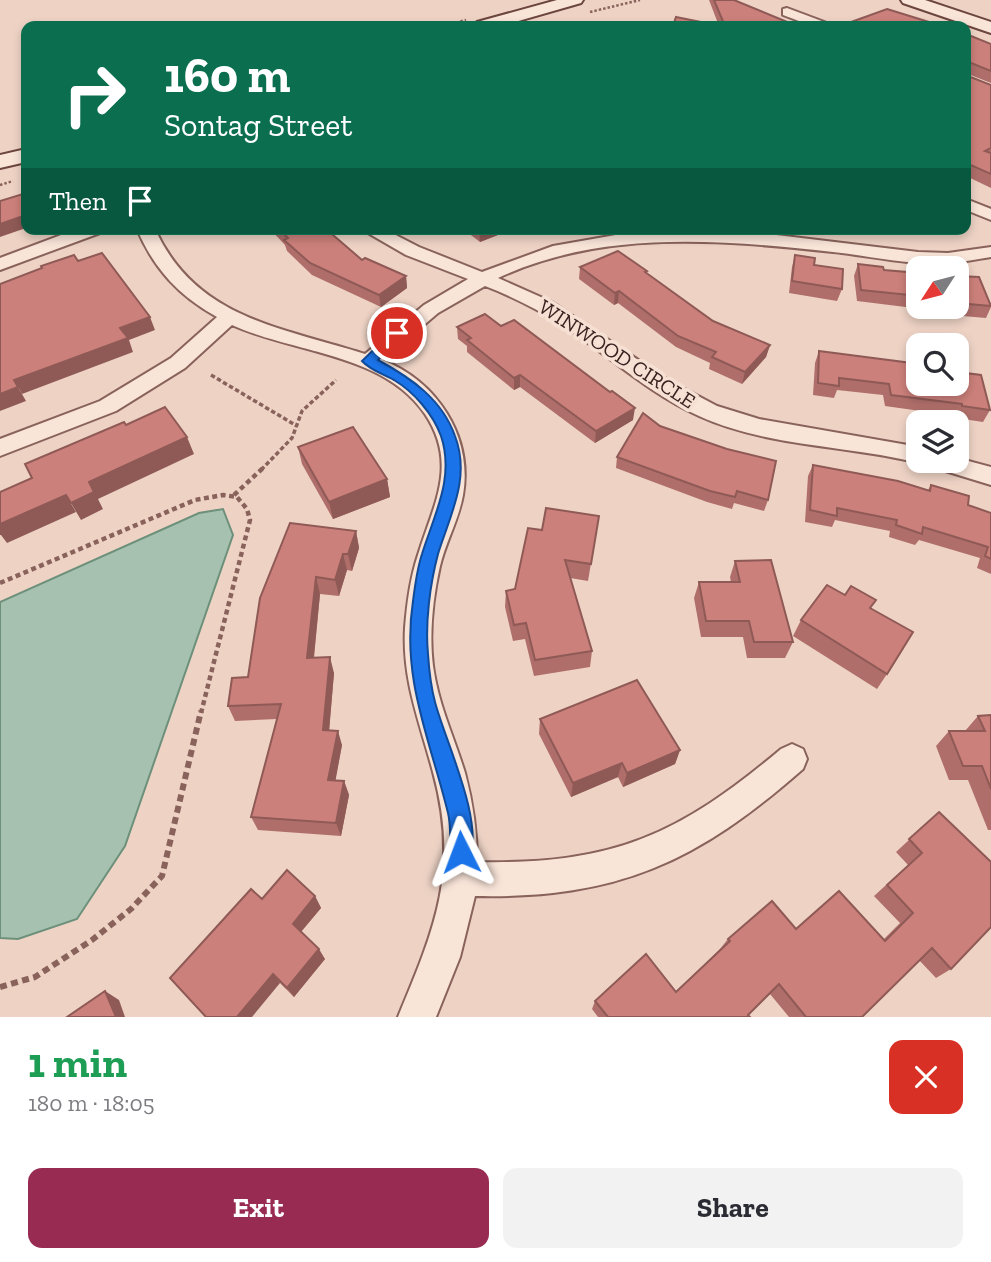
<!DOCTYPE html>
<html lang="en">
<head>
<meta charset="utf-8">
<style>
  :root { --surface:#fff; --page:#f2f2f3; --text:#2b2b33; --muted:#7c7c81; --accent:#982b51 }
  body { margin:0; font-family:"Zilla Slab",serif; background:var(--page); color:var(--text); height:100vh; display:flex; flex-direction:column; font-size:26px; white-space:nowrap }
  * { box-sizing:border-box; margin:0 }
  p { font-size:23px; color:var(--muted) }
  .icon { flex:none; width:38px; height:38px; fill:none; stroke:currentColor; stroke-width:2; stroke-linecap:round; stroke-linejoin:round }
  .map { position:relative; height:1017px; overflow:hidden }
  .panel { display:flex; flex-direction:column; background:var(--surface); flex:1 }
  .panel>* { flex:none }
  .guide { position:absolute; left:21px; top:21px; width:950px; height:214px; border-radius:14px; box-shadow:0 4px 10px #0003; background:#0b6e4f; color:#fff; overflow:hidden }
  .needle { width:46px; rotate:234deg }
  .tools { position:absolute; left:906px; top:256px; display:grid; gap:14px }
  .tools a { display:grid; place-items:center; width:63px; height:63px; border-radius:14px; background:var(--surface); box-shadow:0 4px 10px #0003; font-size:35px }
  .pin { position:absolute; display:grid; place-items:center; width:60px; height:60px; color:#fff; margin:-30px; border:4px solid #fff; border-radius:50%; box-shadow:0 2px 7px #0007 }
  .me { position:absolute; width:77px; margin:-38px; rotate:357deg; stroke-linejoin:round; filter:drop-shadow(0 0 5px #0008) }
  .turn { display:flex; align-items:center; gap:24px; height:147px; padding:0 28px; font-size:32px }
  .turn .icon { width:91px; height:91px; stroke-width:2.5 }
  .turn b { display:block; font-size:49px; line-height:60px }
  .then { display:flex; align-items:center; height:66px; padding:0 28px; background:#0003; gap:14px; font-size:26px }
  .round { display:grid; place-items:center; flex:none; width:74px; height:74px; border-radius:14px; background:var(--page) }
  .head { display:flex; align-items:center; justify-content:space-between; height:119px; padding:0 28px }
  h1 { font-size:42px; font-weight:700; line-height:52px; color:#1e9e55 }
  .cta { display:flex; gap:14px; margin-top:auto; padding:14px 28px }
  .cta a { flex:1; height:80px; border-radius:14px; background:var(--accent); color:#fff; font-size:28px; font-weight:700; line-height:80px; text-align:center }
  .cta a+a { background:var(--page); color:var(--text) }
  .map>svg:first-child { display:block }
  .water { fill:#a6c1b0; stroke:#6d907b; stroke-width:2 }
  .lines { fill:none; stroke-linecap:round; stroke-linejoin:round }
  .street-casing { stroke:#89635b; stroke-width:4 }
  .secondary-casing { stroke:#6b453e; stroke-width:4 }
  .path-far3 { stroke:#89635b; stroke-width:2.5; stroke-dasharray:2.5 2; stroke-linecap:butt }
  .path-far2 { stroke:#89635b; stroke-width:3.5; stroke-dasharray:4.5 2.5; stroke-linecap:butt }
  .path-far1 { stroke:#89635b; stroke-width:4.5; stroke-dasharray:5 3.5; stroke-linecap:butt }
  .path { stroke:#89635b; stroke-width:6; stroke-dasharray:7 4.5; stroke-linecap:butt }
  .street { fill:#f9e4d8; fill-rule:evenodd }
  .secondary { fill:#f9e4d8; fill-rule:evenodd }
  .wall { fill:#af6e6a }
  .shaded-wall { fill:#8f5a56 }
  .building { fill:#cc807b; stroke:#8f5a56; stroke-width:2 }
  .route { fill:#1a73e8; stroke:#114b97; stroke-width:2 }
  .labels { text-anchor:middle; stroke-width:7; stroke-linejoin:round; paint-order:stroke }
  .street-label { font-size:21px; fill:#39221f; stroke:#f6e0d4 }
</style>
</head>
<body>
<div class="map">
<svg width="991" height="1017" viewBox="0 0 991 1017">
  <rect width="100%" height="100%" fill="#eed3c5"/>
  <path class="water" d="M223 509 233 535 125 846 77 919 18 939 0 938V602L199 513Z"/>
  <g class="lines">
    <g class="street-casing">
      <g id="street">
        <path d="M787 8 827 23 829 26H812L783 15V9Z"/>
        <path d="M966 199 991 209V220L966 210Z"/>
        <path d="M77 229H103L100 233 0 270V258Z"/>
        <path d="M137 229H155C196 319 281 327 365 354L424 305 468 279 406 255 361 229H384L419 247 482 272 553 246 627 233 696 231 768 234 918 252 948 253 991 247V257C977 259 963 262 949 263 911 266 871 256 833 252 722 240 602 229 498 278L552 302 668 380 717 406 759 419 919 447V460H957V458L991 467V485L929 466 926 461 919 463C847 445 767 447 699 416 648 393 608 355 561 324 537 309 511 296 485 286L438 313 383 360C437 382 473 436 463 495 459 519 446 541 440 566 433 597 429 634 433 666 438 704 454 737 465 773 473 803 477 832 477 862 613 865 679 835 781 749L792 744 803 749 807 759 803 769C697 862 618 899 475 896L460 957 436 1017H398C435 928 460 870 433 772 420 723 402 680 405 628 407 603 410 579 418 555 433 505 459 465 425 414 384 353 293 353 232 325L185 368 116 411 0 456V439L100 401 171 358 217 317C179 296 154 269 137 229Z"/>
      </g>
    </g>
    <g class="secondary-casing">
      <g id="secondary">
        <path d="M557 0H583L581 3 501 26H475L477 22Z"/>
        <path d="M901 0H925L991 22V33L903 3Z"/>
        <path d="M26 149V162L0 168V155Z"/>
      </g>
    </g>
    <g class="path-far3">
      <path d="M590 12 640 0"/>
      <path d="M443 26 466 20"/>
      <path d="M0 185 13 181"/>
    </g>
    <g class="path-far2">
      <path d="M211 375 297 426"/>
      <path d="M261 470 292 438 302 411 336 380"/>
    </g>
    <g class="path-far1">
      <path d="M234 495 263 468"/>
      <path d="M0 583 195 500 223 495 237 497 247 509 250 520 201 713"/>
    </g>
    <path class="path" d="M0 987 35 977 92 940 131 909 162 876 201 711"/>
    <use href="#street" class="street"/>
    <use href="#secondary" class="secondary"/>
  </g>
  <g class="wall">
    <path d="M709 0H734L797 26H673L676 17 719 26Z"/>
    <path d="M966 34 991 44V83L968 74V76L991 85V188L966 176Z"/>
    <path d="M270 229H326L362 260 406 276 407 288 381 307 312 275 287 251 285 245Z"/>
    <path d="M457 229H508V231L480 242 467 232 462 234Z"/>
    <path d="M795 255 842 289 837 301 789 293 792 267Z"/>
    <path d="M858 264 884 270 919 273V306H957V276L991 304V307L986 318 939 314 938 311 857 301 854 276Z"/>
    <path d="M580 267 647 271 646 273 713 321 770 345 766 357 742 384 709 369 710 363 676 347 618 303 614 305 579 279Z"/>
    <path d="M501 326 633 420 595 443 520 387 514 390 467 352V346L458 339 457 327Z"/>
    <path d="M819 351 990 410 983 422 956 418V416L885 406 883 395 837 390 834 398 813 395 815 363Z"/>
    <path d="M660 426 768 500 764 511 734 503 732 509 707 502 616 468 617 457Z"/>
    <path d="M298 447 387 479 390 497 333 519 302 464Z"/>
    <path d="M813 465 928 490 931 485 968 505 991 513V574L977 568 980 558 919 540 915 545 889 537 890 531 835 520 832 527 805 522 808 476Z"/>
    <path d="M599 516 588 581 570 578 592 651 590 667 534 676 525 639 513 641 505 607 506 591 515 589 542 530Z"/>
    <path d="M356 531 359 548 352 571 347 570 339 596 320 594 314 658 334 673 329 730 342 745 335 781H344L349 795 341 836 258 830 251 817 277 719 235 721 228 706 248 677 260 598Z"/>
    <path d="M735 561 793 642 785 658H747L743 637H701L694 598 699 582H731L730 577Z"/>
    <path d="M845 595 871 608 887 674 877 689 793 636 801 620Z"/>
    <path d="M991 715V830H988L968 780H949L936 746 949 731H965L978 716Z"/>
    <path d="M540 719 680 750 675 764 623 787 618 777 571 797 539 734Z"/>
    <path d="M939 812 951 969 936 978 919 960 862 1017H789L770 994 748 1015 750 1017H598L592 1009 595 1001 676 992 720 949 728 939 796 929 883 940 900 923 874 896 908 865 896 852Z"/>
    <path d="M315 896 321 908 301 932 325 959 294 997 280 983 170 978 262 899Z"/>
  </g>
  <g class="shaded-wall">
    <path d="M26 215V228L0 237V224Z"/>
    <path d="M462 229H467V232L462 234Z"/>
    <path d="M482 229H508V231L480 242 479 230Z"/>
    <path d="M406 276 407 288 381 307 379 295Z"/>
    <path d="M619 291 618 303 614 305 615 293Z"/>
    <path d="M150 317 155 330 129 340 133 352 22 394 14 380 120 328Z"/>
    <path d="M770 345 766 357 742 384 745 372Z"/>
    <path d="M520 375V387L514 390V378Z"/>
    <path d="M18 387 26 401 0 411V394Z"/>
    <path d="M635 408 633 420 595 443 596 431Z"/>
    <path d="M187 437 194 454 98 499 103 509 81 520 71 503 89 482Z"/>
    <path d="M387 479 390 497 333 519 329 502Z"/>
    <path d="M66 495 76 512 7 543 1 535H0V524Z"/>
    <path d="M356 531 359 548 352 571 348 554Z"/>
    <path d="M343 554 347 570 339 596 335 580Z"/>
    <path d="M316 577 320 594 312 674 307 658Z"/>
    <path d="M330 657 334 673 328 744 323 730Z"/>
    <path d="M338 731 342 745 333 794 328 780Z"/>
    <path d="M680 750 675 764 623 787 627 773Z"/>
    <path d="M622 763 618 777 571 797 573 783Z"/>
    <path d="M344 781 349 795 341 836 336 823Z"/>
    <path d="M315 896 321 908 299 934 293 924Z"/>
    <path d="M319 949 325 959 294 997 287 988Z"/>
    <path d="M273 974 280 983 252 1017H237Z"/>
    <path d="M105 991 119 1000 125 1017H116Z"/>
  </g>
  <g class="building">
    <path d="M714 0H734L797 26H725Z"/>
    <path d="M887 9 942 26H840Z"/>
    <path d="M676 17 721 26H673Z"/>
    <path d="M966 34 991 44V71L971 63 967 66 968 76 991 85V148L985 151 991 153V174L966 163Z"/>
    <path d="M26 193V215L0 224V201Z"/>
    <path d="M279 229H326L362 260 365 258 406 276 379 295 310 263 284 240 288 238Z"/>
    <path d="M618 251 647 271 645 272 713 321 770 345 745 372 712 357 716 352 678 336 619 291 615 293 580 267Z"/>
    <path d="M102 253 150 317 120 328 128 338 14 380 18 387 0 394V284L42 268 41 266 74 255 78 261Z"/>
    <path d="M795 255 815 258 814 265 843 269 842 289 792 281Z"/>
    <path d="M858 264 883 267 884 270 919 273V296L861 290Z"/>
    <path d="M957 276 979 277 991 306 957 303Z"/>
    <path d="M485 314 501 326 514 320 610 392 612 391 635 408 596 431 520 375 514 378 467 340 471 338 457 327Z"/>
    <path d="M819 351 919 364V383H957V372L981 375 990 410 962 406V404L891 395 889 384 839 378V386L818 383Z"/>
    <path d="M165 407 187 437 89 482 94 492 71 503 66 495 0 524V492L32 478 25 464 124 422 126 425Z"/>
    <path d="M643 413 660 426 727 449 776 461 768 500 737 491 735 497 710 491 617 457Z"/>
    <path d="M353 427 387 479 329 502 298 447Z"/>
    <path d="M813 465 898 481 930 491 931 485 969 496 968 505 991 513V559L985 556 988 547 923 527 922 534 896 525 897 520 837 508V516L810 510Z"/>
    <path d="M546 508 599 516 591 564 565 560 592 651 535 660 526 623 514 625 506 591 515 589 528 528 542 530Z"/>
    <path d="M290 523 356 531 348 554H343L335 580 316 577 307 658 330 657 323 730 338 731 328 780 344 781 336 823 251 817 281 704 228 706 232 678 248 677 260 598Z"/>
    <path d="M771 560 793 642H754L749 621H706L699 582H740L735 561Z"/>
    <path d="M827 585 845 595 851 586 876 600 870 608 913 632 887 674 801 620Z"/>
    <path d="M637 680 680 750 627 773 622 763 573 783 540 719Z"/>
    <path d="M991 715V789L982 766H963L949 731H985L978 716Z"/>
    <path d="M939 812 991 862V927L951 969 932 948 862 1017H806L779 984 748 1015 750 1017H608L595 1001 646 954 676 992 730 941 728 939 772 901 796 929 839 891 885 941 913 913 887 885 922 853 909 839Z"/>
    <path d="M287 870 315 896 293 924 319 949 287 988 273 974 237 1017H206L170 978 251 889 262 899Z"/>
    <path d="M105 991 116 1017H67Z"/>
  </g>
  <path class="route" d="M397 329 404 333 378 360C411 378 442 399 455 436 471 478 450 515 438 554 430 584 425 623 428 654 429 669 431 687 435 702 445 741 485 822 469 860L461 863 454 860C448 846 452 829 448 813 430 739 401 679 413 601 415 585 417 569 422 554 434 515 455 478 441 436 433 414 414 392 394 380 383 374 370 370 362 361L393 331Z"/>
  <g class="labels">
    <g class="street-label">
      <text transform="translate(617 354) rotate(33)" y="7">WINWOOD CIRCLE</text>
    </g>
  </g>
</svg>
<div class="tools">
<a><svg class="needle" viewBox="-14 -14 28 28"><path d="M0-13l5 13h-10z" fill="#e53935"/><path d="M0 13l5-13h-10z" fill="#7c7c81"/></svg></a>
<a><svg class="icon" aria-label="search" viewBox="0 0 24 24"><circle cx="10" cy="10" r="6"/><path d="M15 15l6 6"/></svg></a>
<a><svg class="icon" aria-label="layers" viewBox="0 0 24 24"><path d="M12 4l9 5-9 5-9-5zM3 14l9 5 9-5"/></svg></a>
</div>
<div class="pin" style="left:397px;top:333px;background:#d93025"><svg class="icon" aria-label="arrive" viewBox="0 0 24 24"><path d="M6 21V4h12l-3 4 3 4H6"/></svg></div>
<svg class="me" style="left:461px;top:852px" viewBox="-20 -20 40 40"><path d="M0-17L14 15 0 8-14 15z" fill="#1a73e8" stroke="#fff" stroke-width="4"/></svg>
<div class="guide">
<div class="turn"><svg class="icon" aria-label="right" viewBox="0 0 24 24"><path d="M7 20v-9h11M14 6l5 5-5 5"/></svg><div><b>160 m</b>Sontag Street</div></div>
<div class="then">Then<svg class="icon" aria-label="arrive" viewBox="0 0 24 24"><path d="M6 21V4h12l-3 4 3 4H6"/></svg></div>
</div>
</div>
<section class="panel">
<div class="head"><div><h1>1 min</h1><p>180 m · 18:05</p></div><a class="round" style="background:#d93025;color:#fff"><svg class="icon" aria-label="close" viewBox="0 0 24 24"><path d="M6 6l12 12M18 6L6 18"/></svg></a></div>
<div class="cta"><a>Exit</a><a>Share</a></div>
</section>
</body>
</html>
